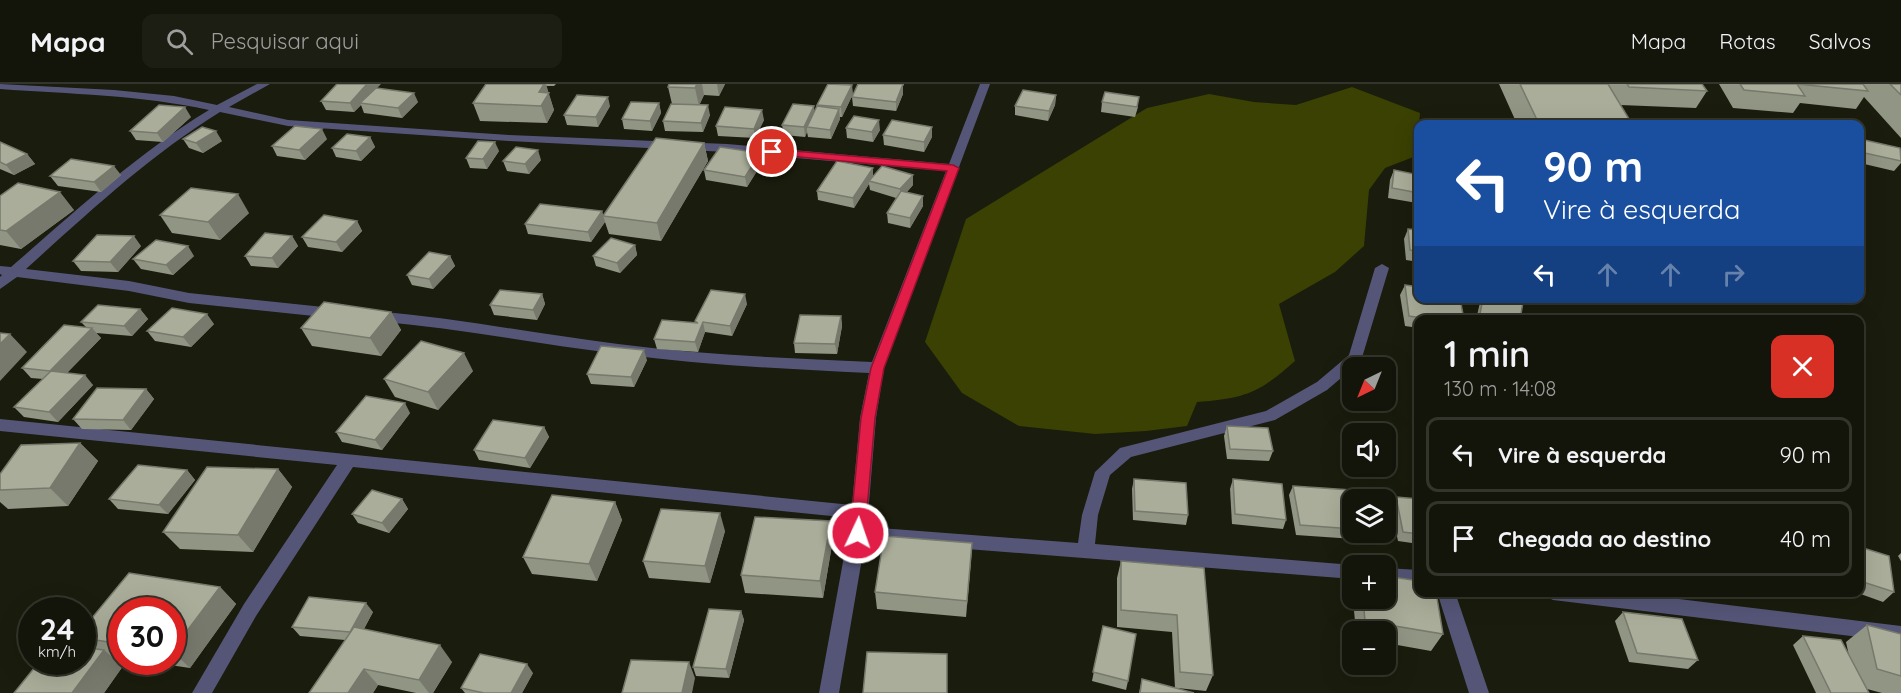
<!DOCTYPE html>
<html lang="pt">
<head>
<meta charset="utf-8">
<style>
  :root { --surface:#14150a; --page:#1d1e13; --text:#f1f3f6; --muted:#9d9f9c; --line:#33342b }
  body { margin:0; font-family:Quicksand,sans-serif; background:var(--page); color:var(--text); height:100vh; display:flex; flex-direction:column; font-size:22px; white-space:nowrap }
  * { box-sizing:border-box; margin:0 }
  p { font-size:20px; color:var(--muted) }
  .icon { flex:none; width:33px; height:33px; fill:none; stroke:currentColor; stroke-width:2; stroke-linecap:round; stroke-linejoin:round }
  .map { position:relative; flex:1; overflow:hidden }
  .side { position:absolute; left:1414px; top:231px; width:450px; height:282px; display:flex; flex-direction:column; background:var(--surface); border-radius:12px; box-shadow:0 6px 24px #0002,0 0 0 2px var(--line) }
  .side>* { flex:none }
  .banner { position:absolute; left:1414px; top:36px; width:450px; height:183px; border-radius:12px; box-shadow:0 6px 24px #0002,0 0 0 2px var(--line); background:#1a4fa0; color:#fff; overflow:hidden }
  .needle { width:39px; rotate:223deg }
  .tools { position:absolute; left:1342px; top:273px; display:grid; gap:12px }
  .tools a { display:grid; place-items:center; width:54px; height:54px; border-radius:12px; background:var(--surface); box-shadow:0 6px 24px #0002,0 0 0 2px var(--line); font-size:30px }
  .speed { position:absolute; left:18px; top:513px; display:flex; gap:12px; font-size:30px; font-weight:700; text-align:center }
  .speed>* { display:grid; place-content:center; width:78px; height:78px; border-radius:50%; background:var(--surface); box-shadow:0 6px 24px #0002,0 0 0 2px var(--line); line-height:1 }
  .speed small { font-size:15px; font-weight:400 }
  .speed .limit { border:9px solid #d22; background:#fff; color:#111 }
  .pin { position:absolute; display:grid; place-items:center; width:51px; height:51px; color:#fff; margin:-26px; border:3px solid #fff; border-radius:50%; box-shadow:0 2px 6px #0007 }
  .me { position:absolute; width:66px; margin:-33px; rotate:3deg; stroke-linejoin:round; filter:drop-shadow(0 0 4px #0008) }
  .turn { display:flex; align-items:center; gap:21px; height:126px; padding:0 30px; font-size:27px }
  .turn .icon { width:78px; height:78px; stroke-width:2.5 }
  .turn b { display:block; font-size:42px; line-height:51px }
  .lanes { display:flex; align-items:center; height:57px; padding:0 30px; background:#0003; justify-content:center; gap:30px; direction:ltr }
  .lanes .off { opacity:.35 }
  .round { display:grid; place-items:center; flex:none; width:63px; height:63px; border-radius:12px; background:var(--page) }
  .headline { display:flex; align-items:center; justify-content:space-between; height:102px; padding:0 30px }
  h1 { font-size:36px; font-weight:600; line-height:45px }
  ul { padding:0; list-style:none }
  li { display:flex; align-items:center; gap:18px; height:75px; margin:0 12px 9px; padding:0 18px; border:3px solid var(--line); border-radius:12px }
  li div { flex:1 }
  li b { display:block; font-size:22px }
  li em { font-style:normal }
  header { display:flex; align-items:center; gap:36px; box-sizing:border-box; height:84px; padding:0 30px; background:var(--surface); border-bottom:2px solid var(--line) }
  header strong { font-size:28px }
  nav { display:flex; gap:33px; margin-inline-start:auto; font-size:21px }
  .search { width:420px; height:54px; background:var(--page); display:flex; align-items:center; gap:15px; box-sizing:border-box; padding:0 21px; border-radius:12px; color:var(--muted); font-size:22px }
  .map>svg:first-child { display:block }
  .green { fill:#3a4102 }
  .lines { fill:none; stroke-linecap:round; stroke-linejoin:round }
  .minor { fill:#555578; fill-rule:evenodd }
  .wall { fill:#919584 }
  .shaded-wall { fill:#76796b }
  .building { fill:#a9ad99; stroke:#76796b; stroke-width:1.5 }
  .route { fill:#e11d48; stroke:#92132f; stroke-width:1.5 }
</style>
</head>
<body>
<header>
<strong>Mapa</strong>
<div class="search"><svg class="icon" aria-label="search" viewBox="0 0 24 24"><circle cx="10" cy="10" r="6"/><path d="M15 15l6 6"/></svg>Pesquisar aqui</div>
<nav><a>Mapa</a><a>Rotas</a><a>Salvos</a></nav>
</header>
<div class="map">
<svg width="1901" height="609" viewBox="0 0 1901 609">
  <rect width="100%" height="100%" fill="#1a1c0d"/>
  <path class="green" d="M1352 3 1420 29 1416 72 1385 84 1369 106 1364 162 1335 188 1279 220 1295 277C1258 310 1245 314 1197 318L1187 342 1146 347 1095 350 1019 342 962 309 925 258 966 135 1147 24 1209 10 1254 18 1296 21Z"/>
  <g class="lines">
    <g class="minor">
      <path d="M0 0 114 6 174 12 217 21 257 0H270L229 23 288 36 509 51 727 60 949 80 980 0H990L884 284 876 334 867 443 1078 459 1082 431 1095 388 1120 364 1266 327 1317 298 1349 271 1375 184 1382 180 1389 184 1361 277 1327 306 1275 336 1131 373 1110 391 1098 431 1095 460 1353 481 1356 482H1353V495L865 457 839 609H819L851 434 353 383 256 532 212 609H192L244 520 337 381 0 347V335L852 421 860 334 869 289C785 285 702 281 619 270 537 260 457 244 375 237L368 232 375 227C457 234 537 250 618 260 702 271 787 274 872 278L946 87 727 68 509 57 288 42 220 28C149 72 88 129 26 185L129 197 189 209 333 224 340 229 338 232 333 234 189 219 129 207 17 193 0 205V193L2 191 0 190V182L11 183C75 128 136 70 209 26 140 11 70 10 0 5Z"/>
      <path d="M1386 484 1419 486V500L1386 498Z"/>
      <path d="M1437 508H1455L1489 609H1469Z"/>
      <path d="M1544 508H1621L1901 542V558L1553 516 1547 513Z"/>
    </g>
  </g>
  <g class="wall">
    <path d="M486 0H556L554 2H546L554 26 547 39 480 37 473 19Z"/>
    <path d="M669 0H725L719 12 704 11 699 21 710 31 703 48 665 47 663 37 672 20 668 3Z"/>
    <path d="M858 0H904L903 2V10L896 27 853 22 852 13Z"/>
    <path d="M1499 0H1702L1707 7 1696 24 1620 21 1632 40H1517Z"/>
    <path d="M1719 0H1901V54L1864 13 1856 25 1800 19 1793 29 1733 24Z"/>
    <path d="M376 4 418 18 402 34 364 29 361 21 354 28 326 26 321 17Z"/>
    <path d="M853 10 842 33H840V35L831 55 808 53 807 48 805 53 784 51 782 41 814 22V28L818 22 817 21Z"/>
    <path d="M1056 11 1055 21 1048 37 1015 31V22Z"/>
    <path d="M1102 18 1138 23 1135 33 1101 28Z"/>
    <path d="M659 19 661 29 652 47 624 45 622 35Z"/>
    <path d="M610 22 598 43 567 41 564 31Z"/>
    <path d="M191 33 163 58 136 56 130 47Z"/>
    <path d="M764 36 755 54 718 52 716 42Z"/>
    <path d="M846 44 880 46 873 58 847 54Z"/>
    <path d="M883 51 932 53 924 68 884 61Z"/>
    <path d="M370 53 375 63 361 77 336 73 332 64Z"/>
    <path d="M183 55 222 57 203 69 189 64Z"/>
    <path d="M327 55 305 76 277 72 272 62Z"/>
    <path d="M1860 55 1901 68V79L1894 87 1860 79Z"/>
    <path d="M0 58 27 70 35 80 14 91 0 85Z"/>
    <path d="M704 59 708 77 661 157 609 150 605 138 591 158 528 150 525 140 602 127 603 132Z"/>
    <path d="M499 67 487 85 470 84 466 74Z"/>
    <path d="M760 69 762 79 747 103 706 96 704 86Z"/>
    <path d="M541 76 529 90 507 87 503 77Z"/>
    <path d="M1394 86 1419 91V115L1417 119 1388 114 1390 96Z"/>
    <path d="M121 91 101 108 58 102 50 92Z"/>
    <path d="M873 92 913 101 906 109 923 122 910 144 888 139 887 129 896 114 870 106 869 100 854 124 818 116 817 107Z"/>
    <path d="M0 112 74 126 21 165 0 161Z"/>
    <path d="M249 129 220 156 172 149 160 131Z"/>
    <path d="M357 137 362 147 342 168 308 163 302 153Z"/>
    <path d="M1408 145 1419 146V178L1406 176 1404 155Z"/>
    <path d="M292 152 298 162 278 184 251 182 245 172Z"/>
    <path d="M635 161 637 171 620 189 596 182 593 172Z"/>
    <path d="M141 162 118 188 81 187 73 177Z"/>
    <path d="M194 172 173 191 141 185 133 175Z"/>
    <path d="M450 172 455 182 433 205 412 201 407 191Z"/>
    <path d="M1405 201 1464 236H1419V244L1405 242 1400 211Z"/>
    <path d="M542 210 545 220 537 236 494 231 490 221Z"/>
    <path d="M1481 214H1512L1520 236H1476Z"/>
    <path d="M747 220 732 252 705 248 698 268 657 265 654 255 696 239 695 237Z"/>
    <path d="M140 225 148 235 132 252 96 249 101 254 67 289 93 301 58 338 24 333 14 323 43 295 31 294 22 284 86 243 81 238Z"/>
    <path d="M391 228 401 246 381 272 312 262 301 244Z"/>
    <path d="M841 232 842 242 837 270 795 269 794 259Z"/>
    <path d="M214 240 191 263 155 257 147 247Z"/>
    <path d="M647 276 634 303 591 300 587 290Z"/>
    <path d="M473 287 438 326 395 313 384 295Z"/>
    <path d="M146 305 154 315 131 346 82 345 73 335Z"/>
    <path d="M410 329 382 366 342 358 336 348Z"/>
    <path d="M1227 342 1273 367 1269 377 1227 375 1224 352Z"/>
    <path d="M544 343 549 353 530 384 479 376 474 366Z"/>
    <path d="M80 359 98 377 68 422 8 425 0 418V390Z"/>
    <path d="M278 385 292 403 253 468 180 465 163 448Z"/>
    <path d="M187 386 195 396 168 430 118 425 109 415Z"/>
    <path d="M1134 395 1188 431 1186 441 1133 436 1132 405Z"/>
    <path d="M1233 395 1286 436 1283 445 1232 440 1230 405Z"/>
    <path d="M1293 402 1353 417V448H1358L1354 455 1296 451 1289 411Z"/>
    <path d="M1396 413 1419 415V460L1398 457 1391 423Z"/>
    <path d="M402 415 408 425 389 449 358 439 352 430Z"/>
    <path d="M615 418 622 436 597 497 532 490 523 473Z"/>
    <path d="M831 437 833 455 823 514 745 509 741 491Z"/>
    <path d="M725 447 710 499 649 494 643 477Z"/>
    <path d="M972 459 971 476 966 533 877 525 875 508Z"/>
    <path d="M1860 463 1894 508 1883 518 1855 508H1860Z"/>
    <path d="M1901 469V477L1898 472Z"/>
    <path d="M1121 477 1204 484 1213 591 1206 607 1177 604 1194 609H1139L1142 595 1175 604 1172 548 1117 543V494Z"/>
    <path d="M129 489 220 503 236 520 190 584 149 578H172V526H122V573L111 571 123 582 104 609H14L39 578H82V563L91 564 82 557V546Z"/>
    <path d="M1353 504V514H1386L1443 550 1431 567 1386 559V548H1356L1352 505Z"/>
    <path d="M741 527 744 536 729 594 696 592 693 583Z"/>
    <path d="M373 528 364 545 452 578 433 609H416L378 601 373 609 345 556 300 552 292 543Z"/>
    <path d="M1623 528 1698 576 1688 585 1629 578 1615 537Z"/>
    <path d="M1867 541 1901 550V609H1882L1867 605 1869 609H1816L1793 561 1803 552 1849 572 1846 558Z"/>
    <path d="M1103 542 1128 597 1126 606 1092 597Z"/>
    <path d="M533 589 522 609H465L461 604Z"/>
  </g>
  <g class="shaded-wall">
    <path d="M367 0H381L362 20 360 19 361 21 354 28 350 19Z"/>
    <path d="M544 0H546L554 26 547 39 541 22 539 8Z"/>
    <path d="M697 0H702L704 11 699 22 695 4Z"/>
    <path d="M717 0H725L719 12Z"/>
    <path d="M901 0H904L903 2V10L896 27V18Z"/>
    <path d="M852 1 853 10 842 33 841 23Z"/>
    <path d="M414 9 418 18 402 34 398 24Z"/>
    <path d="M1056 11 1055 21 1048 37 1049 27Z"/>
    <path d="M608 13 610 22 598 43 596 33Z"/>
    <path d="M659 19 661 29 652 47 650 37Z"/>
    <path d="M708 21 710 31 703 48 701 39Z"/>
    <path d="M814 22 815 32 807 43V48L805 53 804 43Z"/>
    <path d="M185 23 191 33 163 58 157 49Z"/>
    <path d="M839 25 840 35 831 55 830 46Z"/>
    <path d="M762 26 764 36 755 54 754 45Z"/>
    <path d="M879 36 880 46 873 58 872 48Z"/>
    <path d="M932 43V53L924 68V58Z"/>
    <path d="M322 45 327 55 305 76 299 66Z"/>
    <path d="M216 47 222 57 203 69 196 59Z"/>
    <path d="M370 53 375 63 361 77 356 67Z"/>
    <path d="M495 58 499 67 487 85 483 75Z"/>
    <path d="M704 59 708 77 661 157 657 139Z"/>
    <path d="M538 66 541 76 529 90 525 80Z"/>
    <path d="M760 69 762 79 747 103 745 93Z"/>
    <path d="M27 70 35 80 14 91 6 81Z"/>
    <path d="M114 82 121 91 101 108 94 98Z"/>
    <path d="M873 84V94L869 97V100L854 124 853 114Z"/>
    <path d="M913 91V101L901 115 900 105Z"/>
    <path d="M60 108 74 126 21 165 6 147Z"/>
    <path d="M238 110 249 129 220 156 208 138Z"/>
    <path d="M923 112V122L910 144V134Z"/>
    <path d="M602 127 605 138 591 158 588 148Z"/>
    <path d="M357 137 362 147 342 168 336 158Z"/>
    <path d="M134 152 141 162 118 188 110 178Z"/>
    <path d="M292 152 298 162 278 184 272 174Z"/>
    <path d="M635 161 637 171 620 189 617 179Z"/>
    <path d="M188 162 194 172 173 191 166 181Z"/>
    <path d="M450 172 455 182 433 205 429 195Z"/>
    <path d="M542 210 545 220 537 236 533 226Z"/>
    <path d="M745 210 747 220 732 252 730 242Z"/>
    <path d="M140 225 148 235 132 252 124 242Z"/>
    <path d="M391 228 401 246 381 272 370 254Z"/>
    <path d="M207 230 214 240 191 263 183 253Z"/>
    <path d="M841 232 842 242 837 270 835 260Z"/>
    <path d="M703 238 705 248 698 268 695 258Z"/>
    <path d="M92 244 101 254 59 297 50 287Z"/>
    <path d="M10 250 27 268 0 297V260Z"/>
    <path d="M644 266 647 276 634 303 631 293Z"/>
    <path d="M464 269 473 287 438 326 428 308Z"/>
    <path d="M85 291 93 301 58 338 49 328Z"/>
    <path d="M146 305 154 315 131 346 123 336Z"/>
    <path d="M405 319 410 329 382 366 375 356Z"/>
    <path d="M544 343 549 353 530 384 525 374Z"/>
    <path d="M80 359 98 377 68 422 50 404Z"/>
    <path d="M278 385 292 403 253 468 238 451Z"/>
    <path d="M187 386 195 396 168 430 159 421Z"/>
    <path d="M402 415 408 425 389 449 382 439Z"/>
    <path d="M615 418 622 436 597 497 589 480Z"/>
    <path d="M720 429 725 447 710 499 705 482Z"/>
    <path d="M831 437 833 455 823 514 820 497Z"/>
    <path d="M972 459 971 476 966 533 967 517Z"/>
    <path d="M220 503 236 520 190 584 172 567Z"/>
    <path d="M366 519 373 528 357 557 350 548Z"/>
    <path d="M741 527 744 536 729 594 726 585Z"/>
    <path d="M440 561 452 578 433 609H429L419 596Z"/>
    <path d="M104 566 123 582 104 609H72Z"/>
    <path d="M689 578 695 594 692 609H682Z"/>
    <path d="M527 580 533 589 522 609H511Z"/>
    <path d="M364 585 378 601 373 609H348Z"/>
  </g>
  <g class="building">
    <path d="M337 0H367L350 19 321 17Z"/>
    <path d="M486 0H544L539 8 549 9 541 22 473 19Z"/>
    <path d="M669 0H697L695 4 668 3Z"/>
    <path d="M828 0 852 1 841 23 817 21Z"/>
    <path d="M858 0H903L896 18 852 13Z"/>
    <path d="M1520 0H1608L1632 40H1539Z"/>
    <path d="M1627 0H1702L1707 7 1629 3Z"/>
    <path d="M1740 0H1863L1868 7 1797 0 1805 12 1744 6Z"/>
    <path d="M1890 0H1901V11Z"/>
    <path d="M376 4 414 9 398 24 360 19Z"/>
    <path d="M1023 6 1056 11 1049 27 1015 22Z"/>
    <path d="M1105 8 1139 13 1137 23 1102 18Z"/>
    <path d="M577 11 608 13 596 33 564 31Z"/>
    <path d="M631 18 659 19 650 37 622 35Z"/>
    <path d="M671 20 708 21 701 39 663 37Z"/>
    <path d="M793 20 814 22 804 43 782 41Z"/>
    <path d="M159 21 185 23 157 49 130 47Z"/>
    <path d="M817 22 839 25 830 46 807 43Z"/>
    <path d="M725 23 762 26 754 45 716 42Z"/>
    <path d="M854 32 879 36 872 48 846 44Z"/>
    <path d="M892 36 932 43 924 58 883 51Z"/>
    <path d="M295 42 322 45 299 66 272 62Z"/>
    <path d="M202 43 216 47 196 59 183 55Z"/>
    <path d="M347 50 370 53 356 67 332 64Z"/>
    <path d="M656 54 704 59 657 139 603 132Z"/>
    <path d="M1860 55 1900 64 1901 77 1860 68Z"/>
    <path d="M478 57 495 58 483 75 466 74Z"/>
    <path d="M0 58 27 70 6 81 0 78Z"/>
    <path d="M516 63 538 66 525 80 503 77Z"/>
    <path d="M720 63 760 69 745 93 704 86Z"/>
    <path d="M71 75 114 82 94 98 50 92Z"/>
    <path d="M837 77 873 84 853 114 817 107Z"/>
    <path d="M882 82 913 91 900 105 869 97Z"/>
    <path d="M1394 86 1419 91V109L1392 104Z"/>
    <path d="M18 99 60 108 6 147 0 146V112Z"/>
    <path d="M191 104 238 110 208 138 160 131Z"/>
    <path d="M901 107 923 112 910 134 887 129Z"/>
    <path d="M540 120 602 127 588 148 525 140Z"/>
    <path d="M324 131 357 137 336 158 302 153Z"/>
    <path d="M1408 145 1419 146V167L1410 166Z"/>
    <path d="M265 149 292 152 272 174 245 172Z"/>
    <path d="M97 151 134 152 110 178 73 177Z"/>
    <path d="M611 154 635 161 617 179 593 172Z"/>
    <path d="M156 156 188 162 166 181 133 175Z"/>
    <path d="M429 168 450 172 429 195 407 191Z"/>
    <path d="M1405 201 1419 203V214H1460L1464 236H1437L1409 232Z"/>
    <path d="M500 206 542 210 533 226 490 221Z"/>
    <path d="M711 206 745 210 730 242 703 238 695 258 654 255 662 236 698 239 695 237Z"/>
    <path d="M1483 214H1512L1523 218 1520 236 1479 235Z"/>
    <path d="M324 218 391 228 370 254 301 244Z"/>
    <path d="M98 221 140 225 124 242 81 238Z"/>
    <path d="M172 224 207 230 183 253 147 247Z"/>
    <path d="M800 231 841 232 835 260 794 259Z"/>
    <path d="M64 241 92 244 50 287 22 284Z"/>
    <path d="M0 249 10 250 0 260Z"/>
    <path d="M421 257 464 269 428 308 384 295Z"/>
    <path d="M601 262 644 266 631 293 587 290Z"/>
    <path d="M51 287 85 291 49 328 14 323Z"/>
    <path d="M97 304 146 305 123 336 73 335Z"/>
    <path d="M366 312 405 319 375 356 336 348Z"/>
    <path d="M493 336 544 343 525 374 474 366Z"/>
    <path d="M1227 342 1268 344 1273 367 1230 365Z"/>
    <path d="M80 359 50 404 0 406V390L21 361Z"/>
    <path d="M138 381 187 386 159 421 109 415Z"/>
    <path d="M207 383 278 385 238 451 163 448Z"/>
    <path d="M1134 395 1186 399 1188 431 1135 427Z"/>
    <path d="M1233 395 1282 400 1286 436 1235 430Z"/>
    <path d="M1293 402 1351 406 1353 417V445L1300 441Z"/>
    <path d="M372 406 402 415 382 439 352 430Z"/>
    <path d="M552 411 615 418 589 480 523 473Z"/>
    <path d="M1396 413 1419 415V450L1403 448Z"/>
    <path d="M661 425 720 429 705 482 643 477Z"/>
    <path d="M755 433 831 437 820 497 741 491Z"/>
    <path d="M884 452 972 459 967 517 875 508Z"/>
    <path d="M1860 463 1889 472 1894 508 1860 497Z"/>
    <path d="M1121 477 1204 484 1213 591 1180 588 1177 531 1121 526Z"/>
    <path d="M129 489 220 503 172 567V526H122V560L82 554V546Z"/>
    <path d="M1386 492 1419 497V508H1436L1443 550 1365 537 1363 514H1386Z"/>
    <path d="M309 513 366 519 350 548 292 543Z"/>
    <path d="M709 525 741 527 726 585 693 583Z"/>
    <path d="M1623 528 1682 535 1698 576 1637 569Z"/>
    <path d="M1867 541 1901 550V592L1877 585Z"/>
    <path d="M1103 542 1136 550 1128 597 1093 588Z"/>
    <path d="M354 543 440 561 419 596 364 585 348 609H309Z"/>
    <path d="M1803 552 1841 556 1869 609H1831Z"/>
    <path d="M82 563 104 566 72 609H14L39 578H82Z"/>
    <path d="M867 568 947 570V609H863Z"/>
    <path d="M480 570 527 580 511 609H484L461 604Z"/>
    <path d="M631 576 689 578 682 609H622Z"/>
    <path d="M1142 595 1194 609H1140Z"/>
  </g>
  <path class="route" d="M772 65 953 81 959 84 884 284 875 334 865 449 863 453 858 455 852 453 850 449 861 334 871 284 947 87 768 70 767 68Z"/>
</svg>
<div class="tools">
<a><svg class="needle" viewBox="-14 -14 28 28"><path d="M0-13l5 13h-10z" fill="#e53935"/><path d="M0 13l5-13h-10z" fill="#9d9f9c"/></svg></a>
<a><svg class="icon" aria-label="sound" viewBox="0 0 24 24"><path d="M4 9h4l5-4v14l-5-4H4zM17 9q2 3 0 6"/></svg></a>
<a><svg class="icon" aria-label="layers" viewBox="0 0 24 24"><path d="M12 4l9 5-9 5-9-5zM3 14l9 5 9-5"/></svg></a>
<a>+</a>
<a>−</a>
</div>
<div class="speed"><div>24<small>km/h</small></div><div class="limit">30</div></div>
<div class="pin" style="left:772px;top:68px;background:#d93025"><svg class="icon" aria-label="arrive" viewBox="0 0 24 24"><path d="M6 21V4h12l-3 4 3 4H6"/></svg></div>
<svg class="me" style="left:858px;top:449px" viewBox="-20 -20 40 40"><circle r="17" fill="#e11d48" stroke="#fff" stroke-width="3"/><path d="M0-11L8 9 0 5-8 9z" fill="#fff"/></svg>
<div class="banner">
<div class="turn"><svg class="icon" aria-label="left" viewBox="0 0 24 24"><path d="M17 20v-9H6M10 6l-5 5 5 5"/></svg><div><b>90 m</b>Vire à esquerda</div></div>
<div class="lanes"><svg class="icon" aria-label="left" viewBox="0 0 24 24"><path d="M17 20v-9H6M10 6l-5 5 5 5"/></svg><svg class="icon off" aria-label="ahead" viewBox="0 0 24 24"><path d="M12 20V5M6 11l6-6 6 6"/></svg><svg class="icon off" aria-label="ahead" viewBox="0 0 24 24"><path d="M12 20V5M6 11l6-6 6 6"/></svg><svg class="icon off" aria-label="right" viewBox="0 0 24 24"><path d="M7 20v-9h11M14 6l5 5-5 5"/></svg></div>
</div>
<section class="side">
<div class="headline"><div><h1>1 min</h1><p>130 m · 14:08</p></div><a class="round" style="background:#d93025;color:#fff"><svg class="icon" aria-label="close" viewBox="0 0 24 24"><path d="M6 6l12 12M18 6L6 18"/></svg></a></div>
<ul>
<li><svg class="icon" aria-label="left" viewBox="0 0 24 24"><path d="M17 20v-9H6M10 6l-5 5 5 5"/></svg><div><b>Vire à esquerda</b></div><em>90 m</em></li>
<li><svg class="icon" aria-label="arrive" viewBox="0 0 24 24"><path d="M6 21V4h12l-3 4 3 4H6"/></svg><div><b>Chegada ao destino</b></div><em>40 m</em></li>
</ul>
</section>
</div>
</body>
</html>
